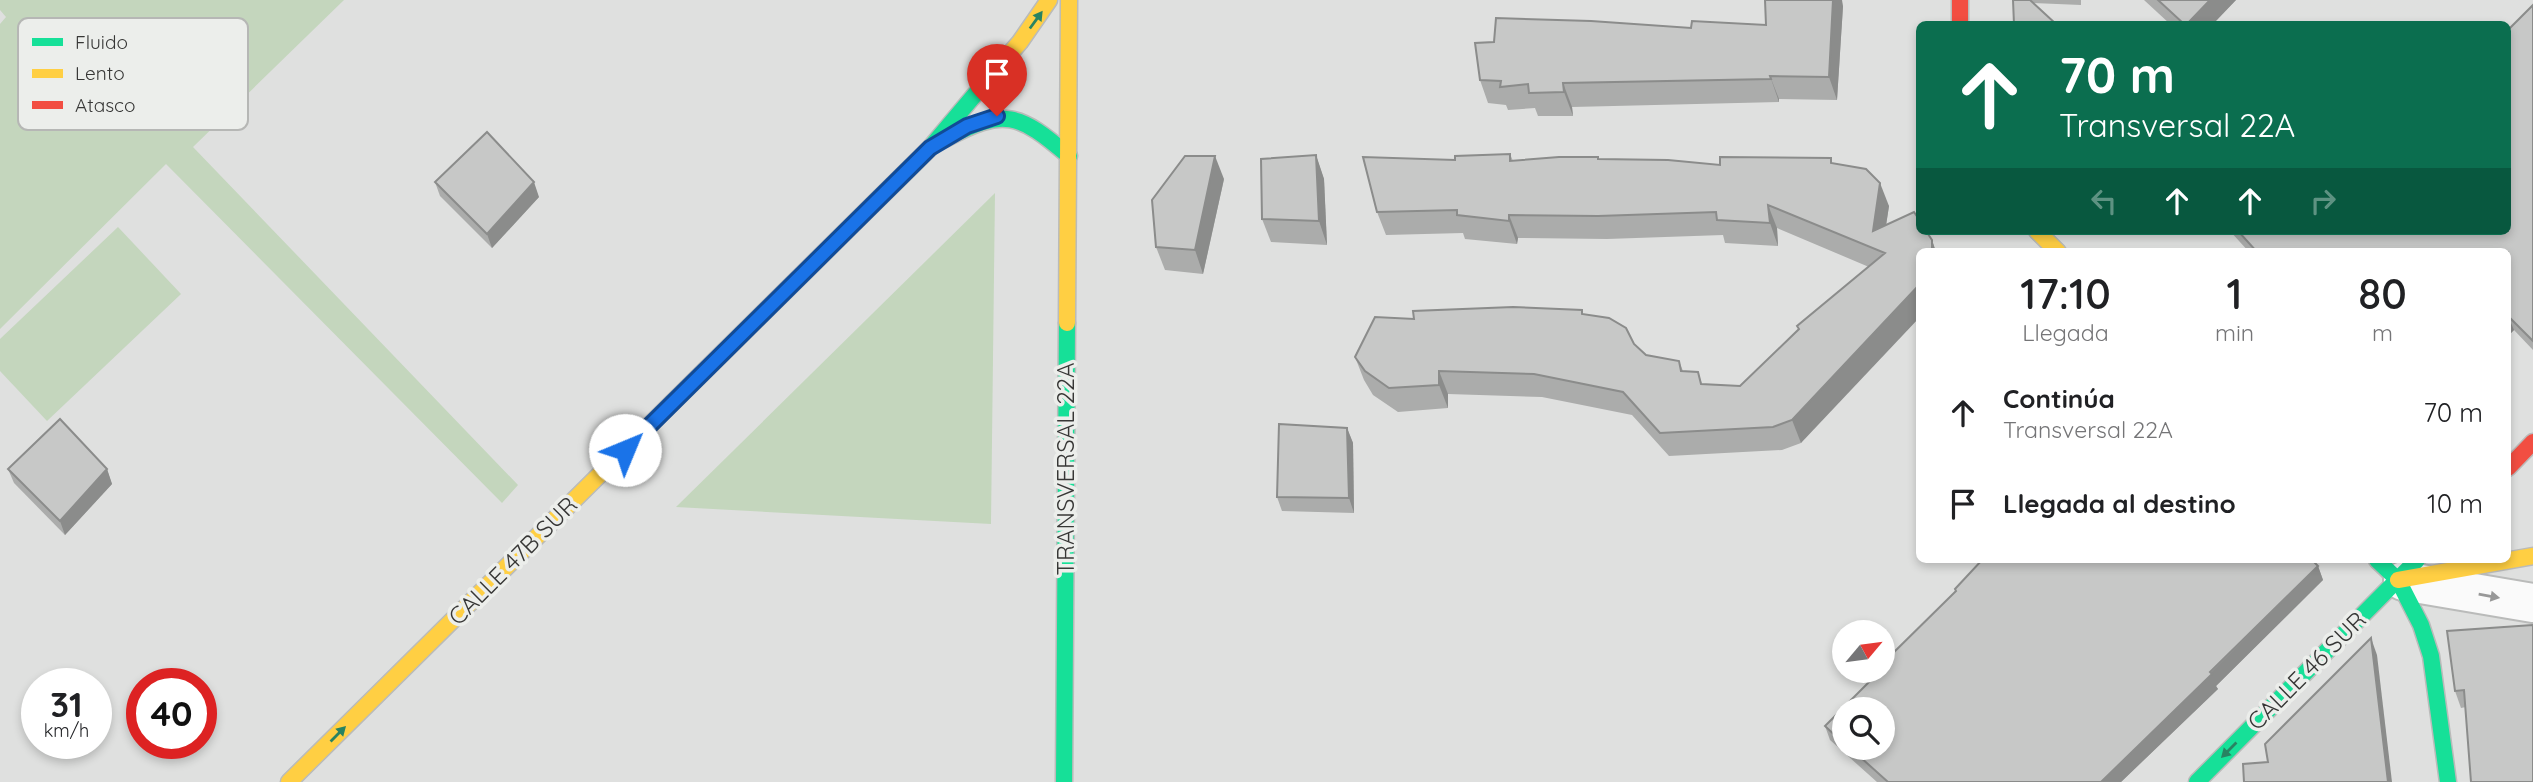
<!DOCTYPE html>
<html lang="es">
<head>
<meta charset="utf-8">
<style>
  :root { --surface:#fff; --page:#f2f2f2; --text:#202124; --muted:#757577 }
  body { margin:0; font-family:Quicksand,sans-serif; background:var(--page); color:var(--text); height:100vh; display:flex; flex-direction:column; font-size:26px; white-space:nowrap }
  * { box-sizing:border-box; margin:0 }
  p { font-size:23px; color:var(--muted) }
  .icon { flex:none; width:38px; height:38px; fill:none; stroke:currentColor; stroke-width:2; stroke-linecap:round; stroke-linejoin:round }
  .map { position:relative; flex:1; overflow:hidden }
  .details { position:absolute; left:1916px; top:248px; width:595px; height:315px; display:flex; flex-direction:column; background:var(--surface); border-radius:10px; box-shadow:0 4px 10px #0003 }
  .details>* { flex:none }
  .hud { position:absolute; left:1916px; top:21px; width:595px; height:214px; border-radius:10px; box-shadow:0 4px 10px #0003; background:#0b6e4f; color:#fff; overflow:hidden }
  .needle { width:46px; rotate:61deg }
  .controls { position:absolute; left:1832px; top:620px; display:grid; gap:14px }
  .controls a { display:grid; place-items:center; width:63px; height:63px; border-radius:50%; background:var(--surface); box-shadow:0 4px 10px #0003; font-size:35px }
  .speed { position:absolute; left:21px; top:668px; display:flex; gap:14px; font-size:35px; font-weight:700; text-align:center }
  .speed>* { display:grid; place-content:center; width:91px; height:91px; border-radius:50%; background:var(--surface); box-shadow:0 4px 10px #0003; line-height:1 }
  .speed small { font-size:18px; font-weight:400 }
  .speed .limit { border:10px solid #d22; background:#fff; color:#111 }
  .pin { position:absolute; display:grid; place-items:center; width:60px; height:60px; color:#fff; margin:-72px -30px; border-radius:50% 50% 50% 0; rotate:-45deg; box-shadow:0 0 7px #0007 }
  .pin .icon { rotate:45deg }
  .me { position:absolute; width:77px; margin:-38px; rotate:45deg; stroke-linejoin:round; filter:drop-shadow(0 0 5px #0008) }
  .turn { display:flex; align-items:center; gap:24px; height:147px; padding:0 28px; font-size:32px }
  .turn .icon { width:91px; height:91px; stroke-width:2.5 }
  .turn b { display:block; font-size:49px; line-height:60px }
  .lanes { display:flex; align-items:center; height:66px; padding:0 28px; background:#0003; justify-content:center; gap:35px; direction:ltr }
  .lanes .off { opacity:.35 }
  .eta { display:flex; justify-content:space-evenly; align-items:center; height:119px; text-align:center }
  .eta b { font-size:42px; font-weight:600; line-height:49px }
  ul { padding:0; list-style:none }
  li { display:flex; align-items:center; gap:21px; height:91px; padding:0 28px }
  li div { flex:1 }
  li b { display:block; font-size:26px }
  li em { font-style:normal }
  .map>svg:first-child { display:block }
  .green { fill:#c4d6bd }
  .lines { fill:none; stroke-linecap:round; stroke-linejoin:round }
  .street-casing { stroke:#babbba; stroke-width:42 }
  .fast-casing { stroke:#babbba; stroke-width:19 }
  .slow-casing { stroke:#babbba; stroke-width:19 }
  .jam-casing { stroke:#babbba; stroke-width:19 }
  .street { stroke:#fafafa; stroke-width:38 }
  .fast { stroke:#16e098; stroke-width:16 }
  .slow { stroke:#ffcf43; stroke-width:16 }
  .jam { stroke:#f24e42; stroke-width:16 }
  .wall { fill:#abacab; fill-rule:evenodd }
  .shaded-wall { fill:#8b8c8b }
  .building { fill:#c7c8c7; stroke:#8b8c8b; stroke-width:2 }
  .oneway { fill:#288362 }
  .oneway2 { fill:#989898 }
  .route-casing { stroke:#114b97; stroke-width:18 }
  .route { stroke:#1a73e8; stroke-width:12 }
  .labels { text-anchor:middle; stroke-width:7; stroke-linejoin:round; paint-order:stroke }
  .street-label { font-size:24px; fill:#373736; stroke:#eceeeb }
  .key { fill:#eceeeb; stroke:#b6b7b5; stroke-width:2 }
  .key-label { font-size:19px; fill:#373736 }
</style>
</head>
<body>
<div class="map">
<svg width="2533" height="782" viewBox="0 0 2533 782">
  <rect width="100%" height="100%" fill="#dfe0df"/>
  <g class="green">
    <path d="M0 0H344L193 147 518 485 502 503 166 164 0 329V24L6 17 0 10Z"/>
    <path d="M995 193 991 524 676 507Z"/>
    <path d="M118 227 181 294 47 421 0 371V339Z"/>
  </g>
  <g class="lines">
    <g class="street-casing">
      <path id="street" d="M2403 581 2533 603"/>
    </g>
    <g class="fast-casing">
      <g id="fast">
        <path d="M945 139C1004 107 1019 113 1069 156"/>
        <path d="M672 403 930 148 988 79"/>
        <path d="M2377 560 2398 580 2421 625 2431 656 2448 782"/>
        <path d="M1064 782 1067 323"/>
        <path d="M2197 782 2417 560"/>
      </g>
    </g>
    <g class="slow-casing">
      <g id="slow">
        <path d="M988 79 1020 42 1049 0"/>
        <path d="M2037 231 2058 252"/>
        <path d="M1067 323 1069 0"/>
        <path d="M2398 580 2533 556"/>
        <path d="M289 782 672 403"/>
      </g>
    </g>
    <g class="jam-casing">
      <g id="jam">
        <path d="M1960 0V24"/>
        <path d="M2508 468 2533 442"/>
      </g>
    </g>
    <use href="#street" class="street"/>
    <use href="#fast" class="fast"/>
    <use href="#slow" class="slow"/>
    <use href="#jam" class="jam"/>
  </g>
  <g class="wall">
    <path d="M2013 0H2081V5L2033 3Z"/>
    <path d="M2144 0H2236L2213 24H2170Z"/>
    <path d="M2533 5V350L2514 330 2508 336V252H2249L2230 231H2508Z"/>
    <path d="M1843 6 1837 100 1779 99V102L1572 107 1573 116H1538L1535 108 1508 110 1506 105 1488 103 1480 80 1691 28 1766 25Z"/>
    <path d="M1510 154 1513 161 1599 159 1720 165 1832 163 1889 206 1886 225 1932 240 1936 252H1920L1801 443 1782 450 1669 456 1632 415 1542 397 1448 394V408L1398 412 1373 395 1364 380 1355 357 1414 319 1583 314 1634 344 1646 355 1679 361 1683 371 1698 372 1702 384 1740 386 1799 330 1797 326 1869 267 1777 228 1778 246 1725 243 1723 235 1607 239 1518 238 1517 244 1465 239 1463 233 1386 235 1377 212 1455 160Z"/>
    <path d="M1316 155 1324 179 1327 245 1271 242 1262 219Z"/>
    <path d="M1224 179 1203 274 1165 270 1156 247Z"/>
    <path d="M435 182 539 197 492 248 440 196Z"/>
    <path d="M1347 428 1353 443 1354 513 1282 511 1277 497Z"/>
    <path d="M8 469H107L112 484 65 535 14 483Z"/>
    <path d="M2318 566 2323 580 2216 686 2218 689 2121 782H1877L1830 740 1825 726 1885 666 1884 662 1956 592 1955 589ZM1844 709 1883 747H1844Z"/>
    <path d="M2533 625 2466 707 2461 708 2455 691Z"/>
  </g>
  <g class="shaded-wall">
    <path d="M1833 0H1842L1843 6 1837 100 1829 77Z"/>
    <path d="M2210 0H2236L2213 24H2187Z"/>
    <path d="M1770 76 1779 99V102L1771 79Z"/>
    <path d="M1563 83 1572 107 1573 116 1564 92Z"/>
    <path d="M1316 155 1324 179 1327 245 1319 221Z"/>
    <path d="M1215 156 1224 179 1203 274 1195 250Z"/>
    <path d="M534 182 539 197 492 248 487 234Z"/>
    <path d="M1880 183 1889 206 1882 252 1873 231Z"/>
    <path d="M1768 205 1777 228 1778 246 1770 223Z"/>
    <path d="M1509 215 1518 238 1517 244 1509 221Z"/>
    <path d="M1932 240 1936 252H1932Z"/>
    <path d="M1920 284V317L1801 443 1792 420Z"/>
    <path d="M2508 316 2514 330 2508 336Z"/>
    <path d="M1439 371 1448 394V408L1439 385Z"/>
    <path d="M1347 428 1353 443 1354 513 1349 498Z"/>
    <path d="M107 469 112 484 65 535 60 521Z"/>
    <path d="M2318 566 2323 580 2216 686 2218 689 2121 782H2101Z"/>
    <path d="M2371 638 2377 655 2392 782H2388Z"/>
  </g>
  <g class="building">
    <path d="M1765 0H1833L1829 77 1770 76 1771 79 1563 83 1564 92 1529 93 1528 84 1500 87 1501 81 1480 80 1475 43 1494 42 1496 18 1591 21 1691 28 1692 21 1766 25Z"/>
    <path d="M2013 0H2030L2056 24H2014Z"/>
    <path d="M2158 0H2210L2187 24H2184Z"/>
    <path d="M2533 5V341L2508 316V317V252H2257L2238 231H2508V30Z"/>
    <path d="M487 132 534 182 487 234 435 182Z"/>
    <path d="M1510 154V161L1559 157H1598V159L1668 160 1720 165V157L1831 158V163L1866 169 1880 183 1873 231 1914 212 1920 221V231H1926L1932 240V252H1920V284L1792 420 1773 427 1660 433 1623 392 1534 374 1439 371V385L1389 388 1365 371 1355 357 1375 317 1414 319 1413 311 1513 307 1582 310V314L1609 318 1626 328 1634 344 1646 355 1679 361 1681 371 1698 372 1701 384 1740 386 1799 329 1797 326 1885 253 1768 205 1770 223 1717 220 1716 212 1598 216 1509 215V221L1457 215V210L1377 212 1363 157 1455 160V156Z"/>
    <path d="M1316 155 1319 221 1262 219 1261 159Z"/>
    <path d="M1185 156H1215L1195 250 1156 247 1152 200Z"/>
    <path d="M60 419 107 469 60 521 8 469Z"/>
    <path d="M1279 424 1347 428 1349 498 1277 497Z"/>
    <path d="M1982 560H2312L2318 566 2210 672 2212 674 2101 782H1888L1849 747H1883V709H1844V744L1825 726 1881 670H1883V668L1886 665 1884 662 1956 591 1955 589Z"/>
    <path d="M2533 625V782H2471L2464 690 2455 691 2447 631Z"/>
    <path d="M2371 638 2388 782H2244L2243 764 2268 762 2265 744Z"/>
  </g>
  <defs><path id="oneway-solid" d="M-6-.8H1V-3.2L6.5 0L1 3.2V.8H-6Z" transform="scale(1.75)"/></defs>
  <g class="oneway">
    <use href="#oneway-solid" transform="translate(1036 20) rotate(-54)"/>
    <use href="#oneway-solid" transform="translate(338 734) rotate(-45)"/>
    <use href="#oneway-solid" transform="translate(2229 750) rotate(135)"/>
  </g>
  <use class="oneway2" href="#oneway-solid" transform="translate(2489 596) rotate(10)"/>
  <g class="lines">
    <g class="route-casing">
      <path id="route" d="M625 450 930 148 967 126 997 116"/>
    </g>
    <use href="#route" class="route"/>
  </g>
  <g class="labels">
    <g class="street-label">
      <text transform="translate(1066 469) rotate(-90)" y="8">TRANSVERSAL 22A</text>
      <text transform="translate(513 561) rotate(-45)" y="8">CALLE 47B SUR</text>
      <text transform="translate(2307 671) rotate(-45)" y="8">CALLE 46 SUR</text>
    </g>
  </g>
  <rect x="18" y="18" width="230" height="112" rx="10" class="key"/>
  <rect x="32" y="38" width="31" height="8" fill="#16e098"/>
  <rect x="32" y="69" width="31" height="9" fill="#ffcf43"/>
  <rect x="32" y="101" width="31" height="8" fill="#f24e42"/>
  <g class="key-label">
    <text x="75" y="49">Fluido</text>
    <text x="75" y="80">Lento</text>
    <text x="75" y="112">Atasco</text>
  </g>
</svg>
<div class="controls">
<a><svg class="needle" viewBox="-14 -14 28 28"><path d="M0-13l5 13h-10z" fill="#e53935"/><path d="M0 13l5-13h-10z" fill="#757577"/></svg></a>
<a><svg class="icon" aria-label="search" viewBox="0 0 24 24"><circle cx="10" cy="10" r="6"/><path d="M15 15l6 6"/></svg></a>
</div>
<div class="speed"><div>31<small>km/h</small></div><div class="limit">40</div></div>
<div class="pin" style="left:997px;top:116px;background:#d93025"><svg class="icon" aria-label="arrive" viewBox="0 0 24 24"><path d="M6 21V4h12l-3 4 3 4H6"/></svg></div>
<svg class="me" style="left:625px;top:450px" viewBox="-20 -20 40 40"><circle r="19" fill="#fff"/><path d="M0-13L10 11 0 6-10 11z" fill="#1a73e8"/></svg>
<div class="hud">
<div class="turn"><svg class="icon" aria-label="ahead" viewBox="0 0 24 24"><path d="M12 20V5M6 11l6-6 6 6"/></svg><div><b>70 m</b>Transversal 22A</div></div>
<div class="lanes"><svg class="icon off" aria-label="left" viewBox="0 0 24 24"><path d="M17 20v-9H6M10 6l-5 5 5 5"/></svg><svg class="icon" aria-label="ahead" viewBox="0 0 24 24"><path d="M12 20V5M6 11l6-6 6 6"/></svg><svg class="icon" aria-label="ahead" viewBox="0 0 24 24"><path d="M12 20V5M6 11l6-6 6 6"/></svg><svg class="icon off" aria-label="right" viewBox="0 0 24 24"><path d="M7 20v-9h11M14 6l5 5-5 5"/></svg></div>
</div>
<section class="details">
<div class="eta">
<div><b>17:10</b><p>Llegada</p></div>
<div><b>1</b><p>min</p></div>
<div><b>80</b><p>m</p></div>
</div>
<ul>
<li><svg class="icon" aria-label="ahead" viewBox="0 0 24 24"><path d="M12 20V5M6 11l6-6 6 6"/></svg><div><b>Continúa</b><p>Transversal 22A</p></div><em>70 m</em></li>
<li><svg class="icon" aria-label="arrive" viewBox="0 0 24 24"><path d="M6 21V4h12l-3 4 3 4H6"/></svg><div><b>Llegada al destino</b></div><em>10 m</em></li>
</ul>
</section>
</div>
</body>
</html>
